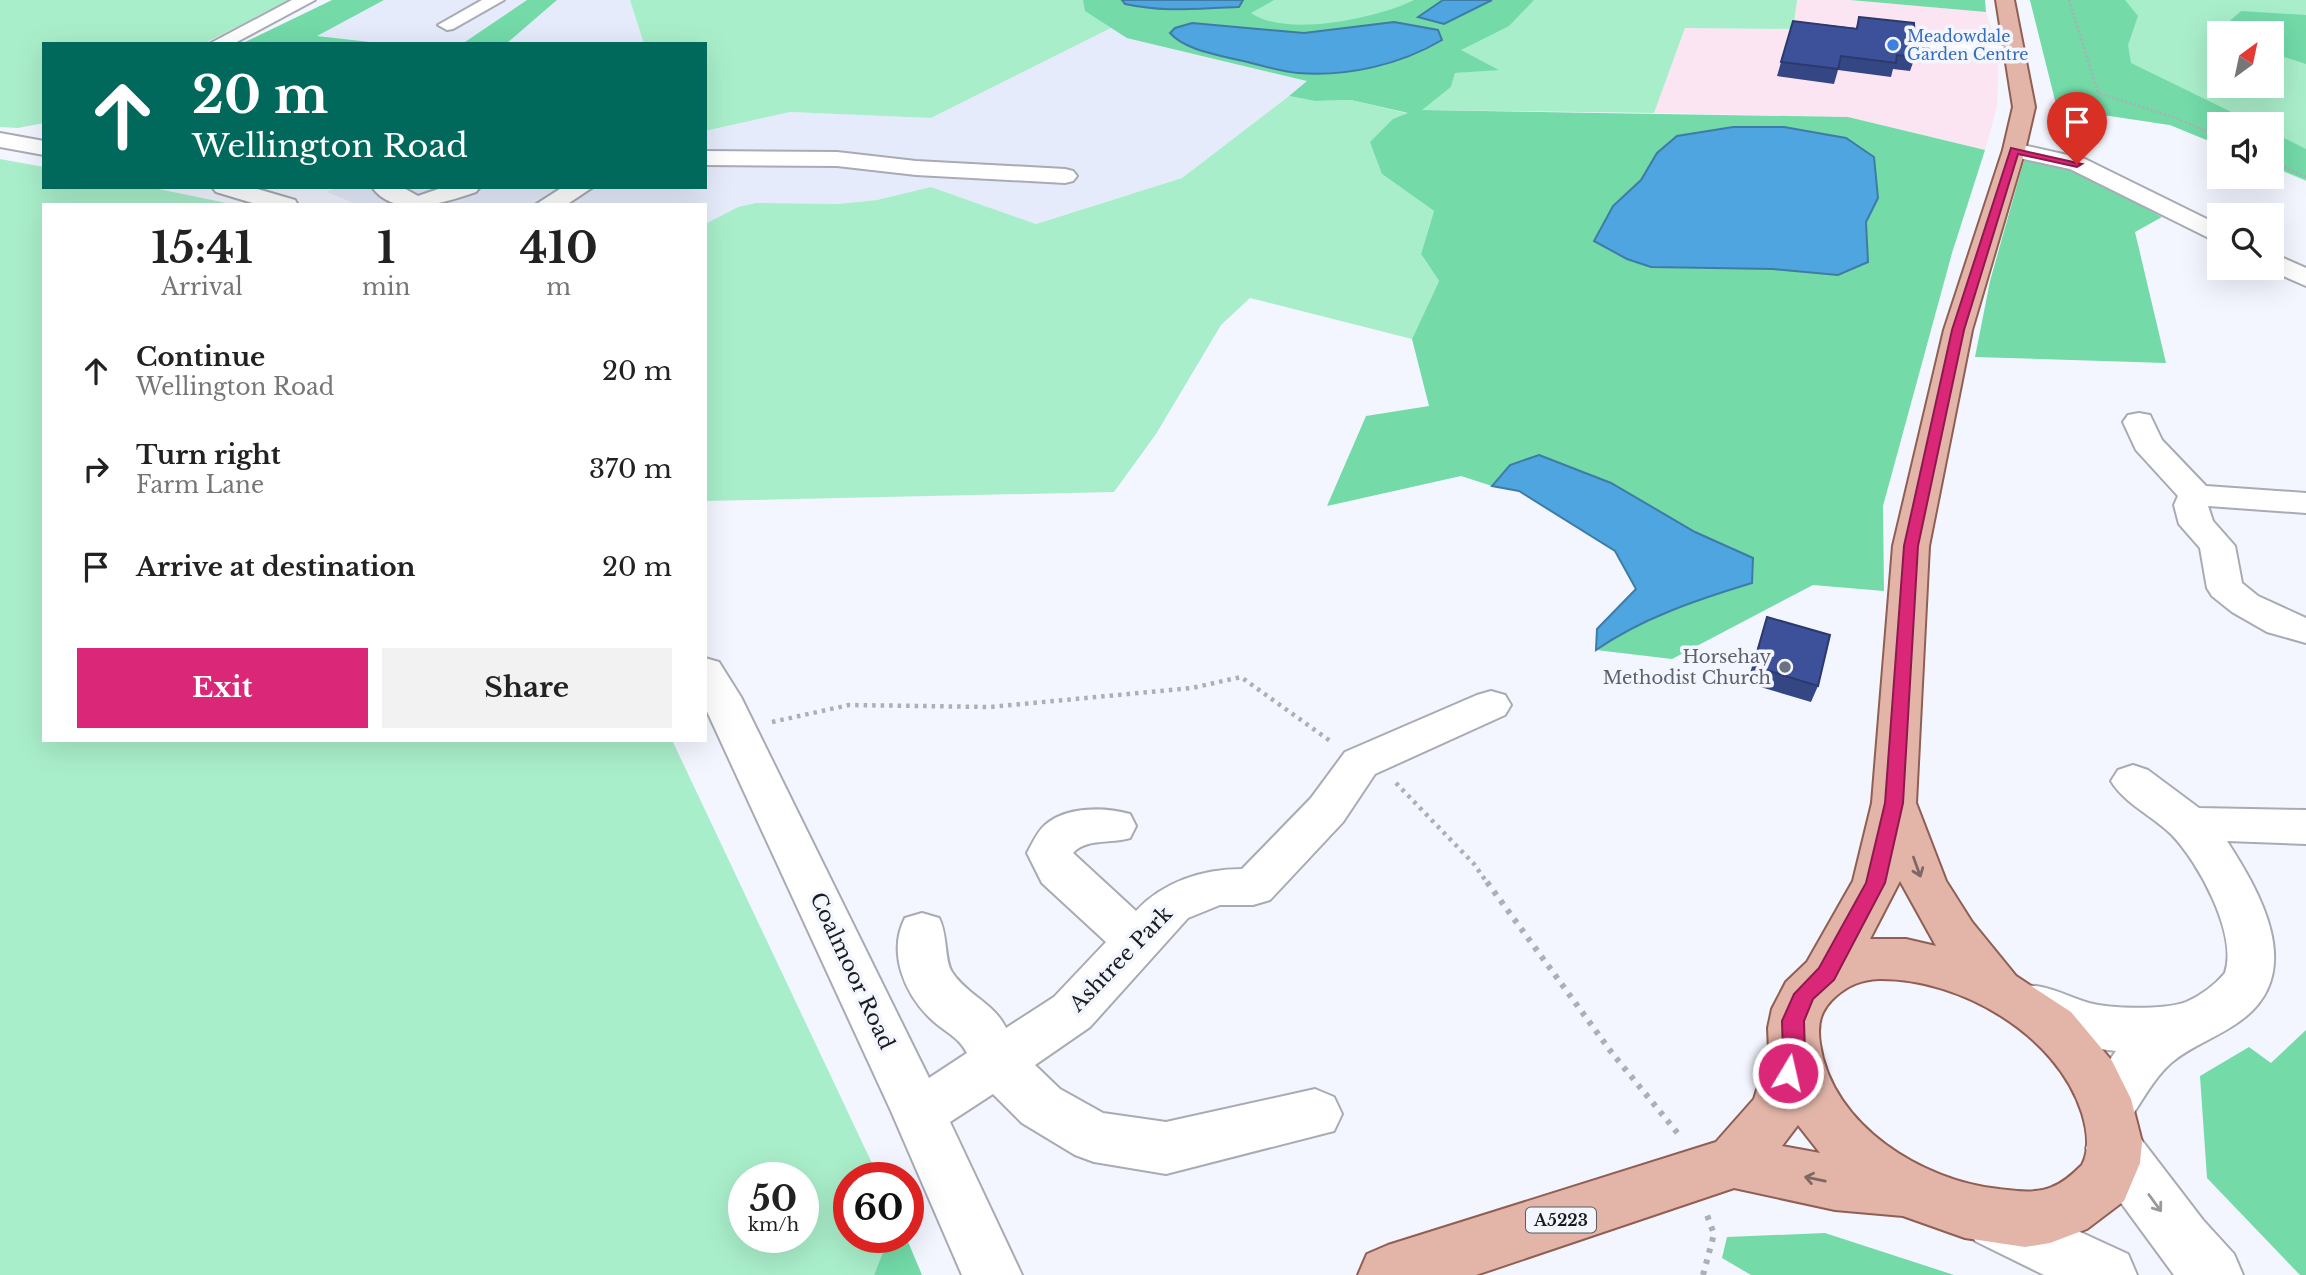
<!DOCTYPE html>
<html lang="en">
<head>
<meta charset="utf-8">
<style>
  :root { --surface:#fff; --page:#f2f2f2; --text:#222; --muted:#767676; --accent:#db2777 }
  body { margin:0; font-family:"Libre Baskerville",serif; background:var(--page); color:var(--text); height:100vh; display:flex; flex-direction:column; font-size:26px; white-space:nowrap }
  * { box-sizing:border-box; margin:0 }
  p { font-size:23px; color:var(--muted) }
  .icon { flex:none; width:38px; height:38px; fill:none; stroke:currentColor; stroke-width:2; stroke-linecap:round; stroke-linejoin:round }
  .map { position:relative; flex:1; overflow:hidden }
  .side { position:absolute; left:42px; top:203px; width:665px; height:539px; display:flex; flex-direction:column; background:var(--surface); border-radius:0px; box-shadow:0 7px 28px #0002 }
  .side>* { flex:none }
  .top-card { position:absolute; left:42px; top:42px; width:665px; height:147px; border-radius:0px; box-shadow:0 7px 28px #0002; background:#00695c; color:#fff; overflow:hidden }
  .needle { width:46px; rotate:33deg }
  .fabs { position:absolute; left:2207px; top:21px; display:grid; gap:14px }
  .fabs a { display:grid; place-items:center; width:77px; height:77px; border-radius:0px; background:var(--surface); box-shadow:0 7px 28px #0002; font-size:35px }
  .speed { position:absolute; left:728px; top:1162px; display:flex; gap:14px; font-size:35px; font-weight:700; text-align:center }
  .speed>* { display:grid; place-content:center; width:91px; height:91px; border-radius:50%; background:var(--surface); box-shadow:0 7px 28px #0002; line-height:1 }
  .speed small { font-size:18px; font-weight:400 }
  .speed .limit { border:10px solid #d22; background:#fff; color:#111 }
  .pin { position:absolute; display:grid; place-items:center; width:60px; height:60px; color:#fff; margin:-72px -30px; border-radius:50% 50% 50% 0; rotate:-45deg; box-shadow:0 0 7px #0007 }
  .pin .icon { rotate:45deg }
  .me { position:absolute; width:77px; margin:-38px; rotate:9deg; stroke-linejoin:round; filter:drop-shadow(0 0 5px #0008) }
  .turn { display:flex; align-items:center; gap:24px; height:147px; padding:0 35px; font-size:32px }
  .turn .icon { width:91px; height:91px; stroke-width:2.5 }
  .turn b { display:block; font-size:49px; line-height:60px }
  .eta { display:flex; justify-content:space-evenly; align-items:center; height:119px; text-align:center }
  .eta b { font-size:42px; font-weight:800; line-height:49px }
  .action { display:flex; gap:14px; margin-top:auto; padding:14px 35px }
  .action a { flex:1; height:80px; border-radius:0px; background:var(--accent); color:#fff; font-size:28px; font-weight:800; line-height:80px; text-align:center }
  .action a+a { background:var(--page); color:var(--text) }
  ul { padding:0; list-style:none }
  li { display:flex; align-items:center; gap:21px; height:98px; padding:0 35px }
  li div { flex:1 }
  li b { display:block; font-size:26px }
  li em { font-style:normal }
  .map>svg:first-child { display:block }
  .commercial { fill:#fbe5f2 }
  .built { fill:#e5ebfa }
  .green { fill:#a9eeca; fill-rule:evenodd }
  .forest { fill:#73daa8 }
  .water { fill:#4ea5e0; stroke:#3e7ca6; stroke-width:2 }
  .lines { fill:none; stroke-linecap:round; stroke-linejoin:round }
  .minor-casing { stroke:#a8abb4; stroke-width:4 }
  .major-casing { stroke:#905f54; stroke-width:4 }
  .path-far2 { stroke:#acafb6; stroke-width:2.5; stroke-dasharray:2 2.5; stroke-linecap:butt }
  .path-far1 { stroke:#acafb6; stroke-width:4.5; stroke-dasharray:3.5 5; stroke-linecap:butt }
  .path { stroke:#acafb6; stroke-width:6; stroke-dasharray:4.5 7; stroke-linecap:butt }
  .minor { fill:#fff; fill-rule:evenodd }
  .major { fill:#e3b5a9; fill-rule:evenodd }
  .wall { fill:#344684 }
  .building { fill:#3d519a; stroke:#2b396c; stroke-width:2 }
  .oneway { stroke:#7e6864 }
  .oneway2 { stroke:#98999a }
  .route { fill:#db2777; stroke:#8e194d; stroke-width:2 }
  .shop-dot { fill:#3f7fe0; stroke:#f3f6ff; stroke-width:2.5 }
  .worship-dot { fill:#6b7280; stroke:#f3f6ff; stroke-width:2.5 }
  .labels { text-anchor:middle; stroke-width:7; stroke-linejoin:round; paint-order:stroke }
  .far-shop-label { font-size:16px; fill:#366cbe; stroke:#f3f6ff; text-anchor:start }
  .shield { fill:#f3f6ff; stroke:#5b5d62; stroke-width:2 }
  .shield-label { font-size:16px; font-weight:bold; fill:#1a1c1f }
  .worship-label { font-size:18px; fill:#5b616d; stroke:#f3f6ff; text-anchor:end }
  .near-street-label { font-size:21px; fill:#1a1c1f; stroke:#f3f6ff }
</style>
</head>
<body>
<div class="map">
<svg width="2306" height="1275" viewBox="0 0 2306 1275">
  <rect width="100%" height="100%" fill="#f3f6ff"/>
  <path class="commercial" d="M1797 0H1850L1986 12 1999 52 1997 107 1985 150 1848 117 1654 113 1685 28 1792 29Z"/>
  <g class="built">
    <path d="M384 0H527L462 44H388L316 36Z"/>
    <path d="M557 0H630L644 44H506Z"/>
    <path d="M1111 28 1127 38 1308 81 1182 178 1035 224 931 187 877 200 838 204 756 203 738 207 705 224V205H357L327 192 337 187H705V131L790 112 931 118Z"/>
  </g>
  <g class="green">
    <path d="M0 0H289L203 44H44V123L18 128 0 127Z"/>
    <path d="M630 0H1797L1793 29 1685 28 1654 113 1421 110 1451 87 1455 73 1497 69 1460 50 1368 95 1127 38 1111 28 931 118 790 112 705 131V44H644Z"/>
    <path d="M2030 0H2306V181L2272 167V124H2219V145L2170 125 2057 108ZM2219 33H2272V86H2219Z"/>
    <path d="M1289 96 1315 101 1351 100 1410 114 1382 174 1434 211 1421 254 1439 281 1412 339 1250 298 1221 325 1156 434 1114 492 705 501V224L738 207 756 203 838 204 877 200 931 187 1036 224 1182 178Z"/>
    <path d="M0 159 44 167V187H149L236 205H44V740H672L879 1178H849V1237H889L874 1275H0ZM744 1178H803V1237H744Z"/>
  </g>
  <g class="forest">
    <path d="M332 0H384L317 36 388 44 243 43Z"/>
    <path d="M527 0H557L506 44H462Z"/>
    <path d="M1083 0H1274L1251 13C1286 38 1378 18 1414 0H1534L1509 26 1461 50 1499 70 1455 73 1451 87 1422 110 1848 117 1985 150 1952 253 1883 506 1884 591 1813 585 1672 659 1596 650C1642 618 1699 599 1752 583L1753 558 1695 532 1510 465 1492 486 1461 476 1327 506 1366 416 1429 406 1412 339 1439 281 1421 254 1434 211 1382 174 1370 142 1393 119 1408 113 1351 100 1315 101 1289 96 1307 81 1127 38 1085 11Z"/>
    <path d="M1850 0H1985L1986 12Z"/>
    <path d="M2030 0H2125L2138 16 2128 45 2131 63 2256 124H2219V145L2170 125 2057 108Z"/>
    <path d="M2241 11 2306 15V64L2272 53V33L2215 34Z"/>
    <path d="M2272 132 2306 149V180L2272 166Z"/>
    <path d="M2025 157 2069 166 2162 217 2135 232 2166 363 1975 357 1990 281Z"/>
    <path d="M2306 1030V1275H2300L2207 1178 2200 1076 2249 1047 2271 1063Z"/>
    <path d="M1825 1233 1954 1275H1751L1722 1258 1727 1237Z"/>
    <path d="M889 1237H906L922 1275H874Z"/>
  </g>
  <g class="water">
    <path d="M1122 0H1243L1239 7C1197 8 1167 13 1125 4Z"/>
    <path d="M1443 0H1492L1444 24 1418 17Z"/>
    <path d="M1394 22 1438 30 1442 40C1400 65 1346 77 1298 73 1277 71 1255 63 1234 59 1214 54 1184 49 1170 33L1175 28 1192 23 1304 33Z"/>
    <path d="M1733 127H1784L1846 138 1874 157 1878 198 1866 222 1868 262 1838 275 1773 269 1651 267 1627 259 1594 241 1613 206 1641 180 1657 153 1677 136Z"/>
    <path d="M1539 455 1611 483 1695 532 1753 558 1752 583C1699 599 1642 618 1596 650L1597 629 1636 589 1615 551 1519 491 1492 486 1510 465Z"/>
  </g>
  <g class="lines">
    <g class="minor-casing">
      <g id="minor">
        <path d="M292 0H315L233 44H209Z"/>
        <path d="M482 0H504L453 29 447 30 438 25Z"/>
        <path d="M1924 36 2014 47 2024 53 2014 59 1917 46 1915 42Z"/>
        <path d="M0 133 44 141V155L0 147Z"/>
        <path d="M2014 143 2085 159 2219 225V243L2070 169 2006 155 2003 150 2006 145Z"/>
        <path d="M705 151 837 152 916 161 1065 169 1073 171 1077 176 1073 181 1065 183 916 175 837 166 705 165Z"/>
        <path d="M212 187H251L295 200 298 205H259L216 192Z"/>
        <path d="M372 187H402L418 196 444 187H480L476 192C447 202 395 220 372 187Z"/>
        <path d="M563 187H593L566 205H535Z"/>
        <path d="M2272 253 2306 268V286L2265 268H2272Z"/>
        <path d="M2139 413 2150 415 2162 440 2206 486 2306 493V513L2208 506 2213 521 2235 546 2242 583 2258 596 2306 618V643L2267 632 2232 612 2212 596 2207 588 2200 548 2179 524 2174 505 2178 496 2136 450 2123 422 2128 415Z"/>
        <path d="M705 658 719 662 741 697 929 1078 967 1053C959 1037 945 1032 932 1020 905 995 887 953 905 918L922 913 939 918C948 935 944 960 952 972 967 995 994 1003 1006 1028L1054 997 1106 942 1042 883 1027 853C1032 844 1037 832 1045 825 1066 806 1105 807 1130 814L1136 826 1130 838C1111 844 1086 838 1073 853L1136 911C1163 882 1202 869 1242 869L1311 798 1345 752 1477 695 1491 691 1505 695 1511 705 1505 715 1375 774 1343 822 1270 900 1253 905H1220L1188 918 1090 1027 1035 1065 1060 1089 1103 1113 1166 1122 1315 1089 1334 1097 1342 1114 1334 1131 1166 1174 1094 1162 1075 1155 1022 1123 993 1094 950 1122 1022 1275H962L891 1111 705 707Z"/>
        <path d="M2133 765 2148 770 2199 808 2306 810V844L2227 841C2260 892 2305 970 2244 1018 2222 1036 2193 1044 2171 1063 2153 1079 2141 1103 2127 1123L2121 1125 2134 1130 2203 1220 2234 1254 2243 1275H2174L2094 1166 2086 1148 2094 1130 2101 1128 2089 1123 2081 1106 2089 1089 2116 1051 2092 1048 2012 1019 2005 1004 2012 989C2040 979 2061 995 2089 1003 2110 1009 2165 1010 2186 1002 2200 996 2215 985 2225 973 2238 934 2198 862 2172 835 2153 816 2125 804 2111 781L2118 770Z"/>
        <path d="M1995 1193 2128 1254 2137 1275H2044L1975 1241 1966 1221 1975 1201Z"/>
      </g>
    </g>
    <g class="major-casing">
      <path id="major" d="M1996 0H2014L2035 107 2025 150 1972 330 1929 546 1916 803 1946 881 1972 922 2016 976 2071 1012 2112 1061 2131 1099 2142 1142 2140 1163 2124 1201 2087 1229 2050 1243 2025 1247 1965 1238 1903 1216 1835 1210 1734 1188 1476 1275H1358L1367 1254 1388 1245 1716 1142 1754 1099 1769 1051 1768 1028 1772 1009 1786 982 1807 962 1853 881 1872 803 1893 546 1944 330 2003 150 2013 107ZM1900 881 1936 946 1906 939H1870ZM1879 979C1959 978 2057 1034 2082 1113 2087 1129 2090 1150 2082 1165 2074 1173 2063 1183 2052 1187 2036 1194 2016 1191 1999 1189 1923 1181 1832 1126 1820 1044 1817 1024 1820 1010 1836 996 1849 985 1861 980 1879 979ZM1798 1125 1820 1153 1782 1146Z"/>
    </g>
    <g class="path-far2">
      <path d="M2069 0 2098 93 2176 118 2219 137"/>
      <path d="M2272 161 2306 177"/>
    </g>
    <g class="path-far1">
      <path d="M772 722 849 705 990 707 1192 688 1241 677 1333 743"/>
      <path d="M1396 783 1474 864 1488 884"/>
    </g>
    <g class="path">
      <path d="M1487 882 1612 1053 1680 1136"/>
      <path d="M1703 1275 1714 1234 1707 1215"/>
    </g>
    <use href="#minor" class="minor"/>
    <use href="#major" class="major"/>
  </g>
  <g class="wall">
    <path d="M1859 17 1915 57 1910 71 1893 69 1891 77 1838 70 1834 84 1777 76 1793 21 1856 28Z"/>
    <path d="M1767 617 1818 686 1811 702 1747 683Z"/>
  </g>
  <g class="building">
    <path d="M1859 17 1914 23 1915 57 1897 55 1896 63 1841 56 1838 69 1781 62 1793 21 1857 29Z"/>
    <path d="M1767 617 1830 635 1818 686 1753 666Z"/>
  </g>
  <defs><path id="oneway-shaft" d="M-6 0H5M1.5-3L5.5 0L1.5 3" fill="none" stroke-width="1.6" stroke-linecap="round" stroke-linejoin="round" transform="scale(1.75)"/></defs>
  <g class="oneway">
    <use href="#oneway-shaft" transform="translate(1917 867) rotate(70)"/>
    <use href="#oneway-shaft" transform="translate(1815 1179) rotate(-168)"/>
  </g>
  <use class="oneway2" href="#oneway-shaft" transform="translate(2155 1203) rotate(54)"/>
  <path class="route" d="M2011 148 2082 164 2077 167 2018 154 1964 330 1918 546 1903 803 1885 883 1834 980 1813 999 1804 1021 1805 1054 1796 1080 1788 1083 1780 1080 1777 1073 1783 1054 1782 1021 1794 994 1819 968 1866 883 1885 803 1904 546 1952 330Z"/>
  <circle class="shop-dot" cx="1893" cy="45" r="7"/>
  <circle class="worship-dot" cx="1785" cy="667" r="7"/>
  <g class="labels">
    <g class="far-shop-label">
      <text x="1907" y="42">Meadowdale<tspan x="1907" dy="18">Garden Centre</tspan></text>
    </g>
    <rect class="shield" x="1526" y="1207.5" width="70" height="25" rx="5"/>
    <g class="shield-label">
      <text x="1561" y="1226">A5223</text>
    </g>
    <g class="worship-label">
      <text x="1771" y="663">Horsehay<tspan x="1771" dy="21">Methodist Church</tspan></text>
    </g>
    <g class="near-street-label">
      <text transform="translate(1121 959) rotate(-46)" y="7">Ashtree Park</text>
      <text transform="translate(852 971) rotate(65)" y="7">Coalmoor Road</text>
    </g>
  </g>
</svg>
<div class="fabs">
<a><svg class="needle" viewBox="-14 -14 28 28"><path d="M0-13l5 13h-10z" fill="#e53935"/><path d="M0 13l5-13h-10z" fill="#767676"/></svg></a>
<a><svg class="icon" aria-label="sound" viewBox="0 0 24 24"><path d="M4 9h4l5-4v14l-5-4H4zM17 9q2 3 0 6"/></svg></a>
<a><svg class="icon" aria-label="search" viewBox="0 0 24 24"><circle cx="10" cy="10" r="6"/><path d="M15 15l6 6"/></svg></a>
</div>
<div class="speed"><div>50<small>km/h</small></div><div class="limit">60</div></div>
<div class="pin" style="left:2077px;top:164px;background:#d93025"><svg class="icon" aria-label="arrive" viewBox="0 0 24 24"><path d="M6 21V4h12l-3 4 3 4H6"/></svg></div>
<svg class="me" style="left:1788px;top:1073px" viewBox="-20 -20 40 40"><circle r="17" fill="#db2777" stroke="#fff" stroke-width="3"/><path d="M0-11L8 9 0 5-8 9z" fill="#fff"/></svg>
<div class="top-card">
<div class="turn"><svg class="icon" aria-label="ahead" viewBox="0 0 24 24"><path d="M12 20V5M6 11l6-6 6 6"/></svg><div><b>20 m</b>Wellington Road</div></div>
</div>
<section class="side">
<div class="eta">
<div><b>15:41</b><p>Arrival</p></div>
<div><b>1</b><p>min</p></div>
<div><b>410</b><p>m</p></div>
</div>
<ul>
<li><svg class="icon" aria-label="ahead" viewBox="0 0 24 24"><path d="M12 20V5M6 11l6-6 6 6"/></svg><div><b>Continue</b><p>Wellington Road</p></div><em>20 m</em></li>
<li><svg class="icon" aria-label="right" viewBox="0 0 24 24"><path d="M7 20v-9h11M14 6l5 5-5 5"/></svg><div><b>Turn right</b><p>Farm Lane</p></div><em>370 m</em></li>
<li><svg class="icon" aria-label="arrive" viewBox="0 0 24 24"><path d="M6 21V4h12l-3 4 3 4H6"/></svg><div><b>Arrive at destination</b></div><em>20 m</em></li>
</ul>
<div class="action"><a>Exit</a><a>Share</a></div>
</section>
</div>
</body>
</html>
